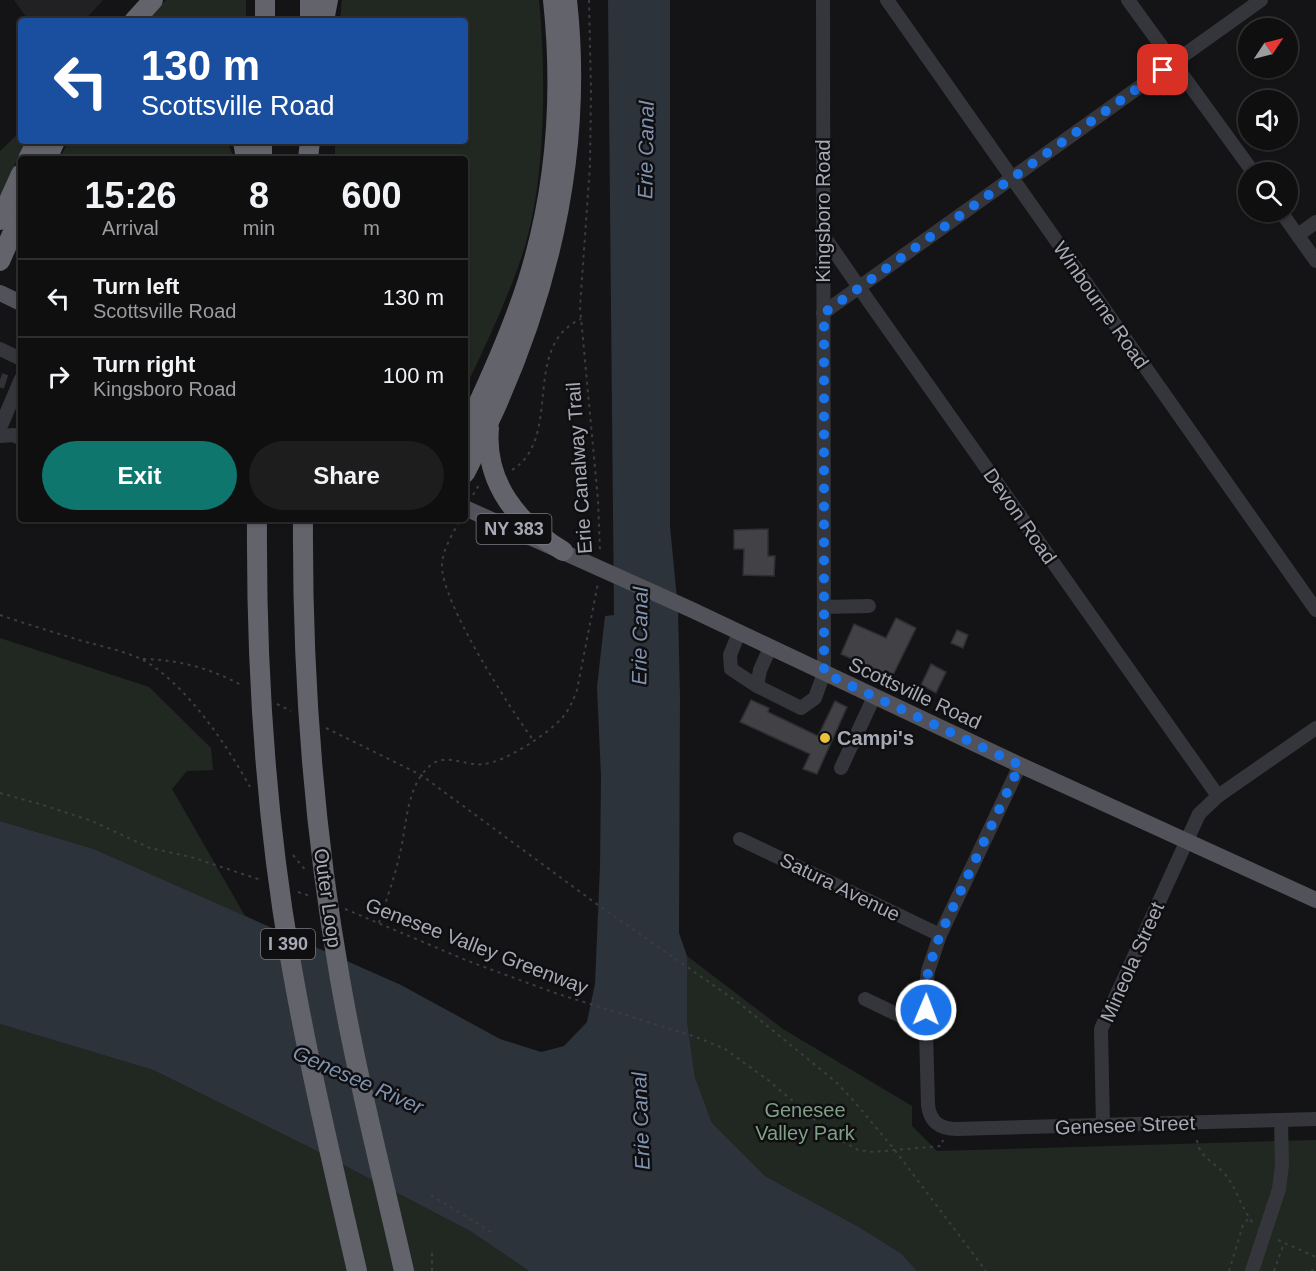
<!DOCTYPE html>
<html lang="en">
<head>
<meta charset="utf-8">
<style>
  :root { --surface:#0f0f10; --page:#1d1d1e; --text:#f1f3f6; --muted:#9b9c9f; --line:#2f2f30; --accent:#0f766e }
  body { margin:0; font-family:Arial,sans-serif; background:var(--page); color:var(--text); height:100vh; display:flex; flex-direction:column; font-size:22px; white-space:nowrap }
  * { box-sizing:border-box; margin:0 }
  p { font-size:20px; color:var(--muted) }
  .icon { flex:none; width:33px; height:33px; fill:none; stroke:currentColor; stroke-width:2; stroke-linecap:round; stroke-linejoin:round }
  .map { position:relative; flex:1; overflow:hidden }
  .drawer { position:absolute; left:18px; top:156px; width:450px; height:366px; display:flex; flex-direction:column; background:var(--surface); border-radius:6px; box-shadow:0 2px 4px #0004,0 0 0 2px var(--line) }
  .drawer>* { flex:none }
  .top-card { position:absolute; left:18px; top:18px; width:450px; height:126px; border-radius:6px; box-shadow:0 2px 4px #0004,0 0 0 2px var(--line); background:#1a4fa0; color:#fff; overflow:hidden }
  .needle { width:39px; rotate:55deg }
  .tools { position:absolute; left:1238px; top:18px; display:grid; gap:12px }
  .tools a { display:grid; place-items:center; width:60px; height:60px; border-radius:50%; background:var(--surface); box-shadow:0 2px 4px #0004,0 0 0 2px var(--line); font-size:30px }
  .pin { position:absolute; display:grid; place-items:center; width:51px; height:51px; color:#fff; margin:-26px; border-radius:12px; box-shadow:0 3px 9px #0006 }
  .me { position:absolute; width:66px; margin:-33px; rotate:1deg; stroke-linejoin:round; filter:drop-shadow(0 0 4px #0008) }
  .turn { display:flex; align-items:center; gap:21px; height:126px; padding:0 24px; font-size:27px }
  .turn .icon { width:78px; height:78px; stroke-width:2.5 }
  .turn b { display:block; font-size:42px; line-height:51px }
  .eta { display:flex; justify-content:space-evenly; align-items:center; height:102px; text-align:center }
  .eta b { font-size:36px; font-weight:700; line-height:42px }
  .action { display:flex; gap:12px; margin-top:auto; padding:12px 24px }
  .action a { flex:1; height:69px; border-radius:36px; background:var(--accent); color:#fff; font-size:24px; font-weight:700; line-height:69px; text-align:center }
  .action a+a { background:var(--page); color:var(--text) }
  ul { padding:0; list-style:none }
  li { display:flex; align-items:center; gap:18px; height:78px; padding:0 24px; border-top:2px solid var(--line) }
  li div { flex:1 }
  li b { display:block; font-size:22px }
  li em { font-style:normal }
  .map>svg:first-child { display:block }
  .built { fill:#212023 }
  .green { fill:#212822 }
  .water { fill:#2d333b }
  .building { fill:#414146; stroke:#2f2e32; stroke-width:1.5 }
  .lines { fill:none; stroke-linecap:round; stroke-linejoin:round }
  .minor-tunnel { stroke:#313236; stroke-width:14; stroke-dasharray:14 7; stroke-linecap:butt }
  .path { stroke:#3c3c42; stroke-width:2; stroke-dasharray:3 4.5; stroke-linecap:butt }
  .minor { stroke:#35363b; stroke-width:14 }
  .major { stroke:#52525a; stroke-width:16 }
  .highway { stroke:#62636b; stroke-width:20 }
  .route { stroke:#1a73e8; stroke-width:10; stroke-dasharray:0 18 }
  .poi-dot { fill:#e8c23a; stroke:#0f0f11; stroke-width:2 }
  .labels { text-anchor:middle; stroke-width:5; stroke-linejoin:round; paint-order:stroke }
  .shield { fill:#0f0f11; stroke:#797b84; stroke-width:1.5 }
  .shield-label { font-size:18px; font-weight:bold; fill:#a7a9b5 }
  .street-label { font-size:20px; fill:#a7a9b5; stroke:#0f0f11 }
  .poi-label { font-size:20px; font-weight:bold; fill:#a7a9b5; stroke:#0f0f11; text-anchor:start }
  .park-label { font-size:20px; fill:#7f9f85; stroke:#0f0f11 }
  .water-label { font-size:21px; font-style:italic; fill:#7f93af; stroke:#0f0f11 }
</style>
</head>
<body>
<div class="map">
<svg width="1316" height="1271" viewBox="0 0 1316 1271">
  <rect width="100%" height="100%" fill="#141416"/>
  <path class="built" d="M14 0H103L84 21H29Z"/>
  <g class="green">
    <path d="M166 0H246V21H146Z"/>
    <path d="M342 0H539C546 71 546 177 525 246 510 295 487 342 465 389V159H335V141H465V21H340Z"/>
    <path d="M21 131V141H26L0 196V151Z"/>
    <path d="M69 141H227L234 159H59Z"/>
    <path d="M0 638 149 687 211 748 213 770 187 771 172 789 245 916 94 849 0 821Z"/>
    <path d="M687 956 783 1029 912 1106V1126L937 1151 1316 1140V1271H917L902 1254 859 1227 765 1176 712 1123 695 1077 687 1021Z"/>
    <path d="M0 1024 153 1070 307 1146 470 1231 529 1271H0Z"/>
  </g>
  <path class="water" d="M608 0H670V526L678 610 680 697 679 933 687 956V1021L695 1077 712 1123 765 1176 859 1227 902 1254 917 1271H529L470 1231 307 1146 153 1070 0 1024V821L94 849 401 985 500 1039 541 1052 564 1046 587 1022 595 984 600 866 601 777 597 687 605 616 614 615Z"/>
  <g class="building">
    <path d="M768 529V556H775L774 576 743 575 744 549H734V530Z"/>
    <path d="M896 618 916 628 892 677 841 654 854 624 886 638Z"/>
    <path d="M957 630 968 635 963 648 951 643Z"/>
    <path d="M931 664 946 672 936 693 921 685Z"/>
    <path d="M751 700 769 708 768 712 818 736 835 701 847 707 817 774 803 769 810 754 740 722Z"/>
  </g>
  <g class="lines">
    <path class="minor-tunnel" d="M0 380 6 382"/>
    <g class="path">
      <path d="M589 0 591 90 590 165 580 307 598 500 600 551"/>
      <path d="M512 470C564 438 520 346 581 319"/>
      <path d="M473 495 479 485 482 483"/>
      <path d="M459 522C452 535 443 549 442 564 440 601 510 708 533 740"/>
      <path d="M0 615C26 624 53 632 79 640 100 646 121 650 141 659 184 681 227 745 250 787"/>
      <path d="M143 659C180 660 210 668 243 686"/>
      <path d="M277 704 291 711"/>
      <path d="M326 728 421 775 598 905 739 1003 836 1082 853 1100 894 1149 986 1271"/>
      <path d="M0 793 43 805 92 821 150 848 191 857 261 880"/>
      <path d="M293 855 307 872"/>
      <path d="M298 892 310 896"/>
      <path d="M345 909 468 961 555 993 696 1037 725 1049 768 1080 835 1137 858 1150 873 1152 941 1146 943 1140"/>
      <path d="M379 923C386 900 395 877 400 853 407 825 406 785 431 765 447 752 466 767 484 764 505 762 548 734 562 718 569 710 573 701 577 690L598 583"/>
      <path d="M1197 1140C1199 1157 1213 1161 1224 1173 1237 1188 1241 1208 1253 1223"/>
      <path d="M431 1195 494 1234"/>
      <path d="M1278 1240 1316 1257"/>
      <path d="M432 1271V1252"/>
      <path d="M1229 1271 1243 1225 1249 1218"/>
      <path d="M1274 1271 1284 1243"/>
      <path d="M1311 1271 1316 1269"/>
    </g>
    <g class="minor">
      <path d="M887 0 1316 610"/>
      <path d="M1128 0 1253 172"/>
      <path d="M1281 212 1316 261"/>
      <path d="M823 235 870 303 1218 796"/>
      <path d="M1298 235 1316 222"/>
      <path d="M823 313 1261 0"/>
      <path d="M0 349 21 359"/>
      <path d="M0 428 21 379"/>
      <path d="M0 436 14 435 21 439"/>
      <path d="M824 607 869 606"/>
      <path d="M739 633 730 655 731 669 757 686"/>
      <path d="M770 648 760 670 757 686 801 708 815 698 824 673 823 0"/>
      <path d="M1020 765 940 935 928 971 925 994 928 1105C930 1122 940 1129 957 1129L1316 1119"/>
      <path d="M841 768 874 697"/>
      <path d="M740 839 940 935"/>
      <path d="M865 999 913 1022 926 1025"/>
      <path d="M1103 1126 1101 1029 1199 814 1218 796 1316 728"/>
      <path d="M1252 1271 1279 1189 1282 1165 1281 1120"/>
    </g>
    <g class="major">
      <path d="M0 293 21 303"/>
      <path d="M465 508 690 609 1020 765 1316 900"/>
    </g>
    <g class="highway">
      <path d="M134 21 153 0"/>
      <path d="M265 21V0"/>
      <path d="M310 21V0"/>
      <path d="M324 21 328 0"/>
      <path d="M243 141 246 159"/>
      <path d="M28 159 37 141"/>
      <path d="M47 159 55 141"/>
      <path d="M262 159V141"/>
      <path d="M308 159 310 141"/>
      <path d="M0 220 21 174"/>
      <path d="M0 261 21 214"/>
      <path d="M489 428C484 483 519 525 563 551"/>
      <path d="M465 432C488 383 511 333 528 280 556 190 563 94 553 0"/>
      <path d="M465 473C476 453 484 431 494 411 553 280 583 144 567 0"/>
      <path d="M257 519C256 665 265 812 290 957 308 1062 333 1166 357 1271"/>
      <path d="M303 519C302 674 313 826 340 979 357 1077 382 1174 404 1271"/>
    </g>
  </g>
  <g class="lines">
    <path class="route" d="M926 1010 928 970 940 935 1020 765 824 673V313L1163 70"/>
  </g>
  <circle class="poi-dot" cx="825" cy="738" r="6"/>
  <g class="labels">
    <g class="shield">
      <rect x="476.5" y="514" width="75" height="30" rx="4.5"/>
      <rect x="261" y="929" width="54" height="30" rx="4.5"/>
    </g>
    <g class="shield-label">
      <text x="514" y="535">NY 383</text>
      <text x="288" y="950">I 390</text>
    </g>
    <g class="street-label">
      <text transform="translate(823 211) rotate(-90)" y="7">Kingsboro Road</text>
      <text transform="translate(1101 305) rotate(55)" y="7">Winbourne Road</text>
      <text transform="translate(579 468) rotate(-94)" y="7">Erie Canalway Trail</text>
      <text transform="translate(1020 516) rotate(55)" y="7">Devon Road</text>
      <text transform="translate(915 693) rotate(25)" y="7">Scottsville Road</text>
      <text transform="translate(840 887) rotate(26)" y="7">Satura Avenue</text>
      <text transform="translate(328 898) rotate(82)" y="7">Outer Loop</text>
      <text transform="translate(477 946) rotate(21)" y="7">Genesee Valley Greenway</text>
      <text transform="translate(1132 962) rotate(-66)" y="7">Mineola Street</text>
      <text transform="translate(1125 1125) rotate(-2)" y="7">Genesee Street</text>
    </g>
    <g class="poi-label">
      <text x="837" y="745">Campi's</text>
    </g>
    <g class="park-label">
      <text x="805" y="1117">Genesee<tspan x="805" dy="23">Valley Park</tspan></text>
    </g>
    <g class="water-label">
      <text transform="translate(646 150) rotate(-89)" y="7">Erie Canal</text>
      <text transform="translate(640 636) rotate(-89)" y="7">Erie Canal</text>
      <text transform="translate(358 1080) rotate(24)" y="7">Genesee River</text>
      <text transform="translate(641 1121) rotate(-92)" y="7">Erie Canal</text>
    </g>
  </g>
</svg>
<div class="tools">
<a><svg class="needle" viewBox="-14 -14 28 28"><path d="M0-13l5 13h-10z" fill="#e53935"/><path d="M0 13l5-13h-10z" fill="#9b9c9f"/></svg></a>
<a><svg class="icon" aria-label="sound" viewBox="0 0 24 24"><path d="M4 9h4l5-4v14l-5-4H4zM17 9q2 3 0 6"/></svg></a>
<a><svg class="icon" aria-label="search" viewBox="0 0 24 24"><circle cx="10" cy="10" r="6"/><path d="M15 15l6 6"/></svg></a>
</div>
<div class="pin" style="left:1163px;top:70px;background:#d93025"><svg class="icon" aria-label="arrive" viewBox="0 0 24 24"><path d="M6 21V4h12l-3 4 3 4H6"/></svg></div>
<svg class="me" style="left:926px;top:1010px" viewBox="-20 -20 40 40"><circle r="17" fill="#1a73e8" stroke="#fff" stroke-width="3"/><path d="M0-11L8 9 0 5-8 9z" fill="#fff"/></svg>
<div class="top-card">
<div class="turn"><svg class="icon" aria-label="left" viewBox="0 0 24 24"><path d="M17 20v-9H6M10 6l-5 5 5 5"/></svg><div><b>130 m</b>Scottsville Road</div></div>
</div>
<section class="drawer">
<div class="eta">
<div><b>15:26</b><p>Arrival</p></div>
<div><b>8</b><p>min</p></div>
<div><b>600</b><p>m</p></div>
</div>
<ul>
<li><svg class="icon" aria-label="left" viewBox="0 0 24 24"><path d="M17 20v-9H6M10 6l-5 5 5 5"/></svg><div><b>Turn left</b><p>Scottsville Road</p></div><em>130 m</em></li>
<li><svg class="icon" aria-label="right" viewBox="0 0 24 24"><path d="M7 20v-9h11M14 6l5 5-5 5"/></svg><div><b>Turn right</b><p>Kingsboro Road</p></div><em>100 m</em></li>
</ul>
<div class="action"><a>Exit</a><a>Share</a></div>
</section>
</div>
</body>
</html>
